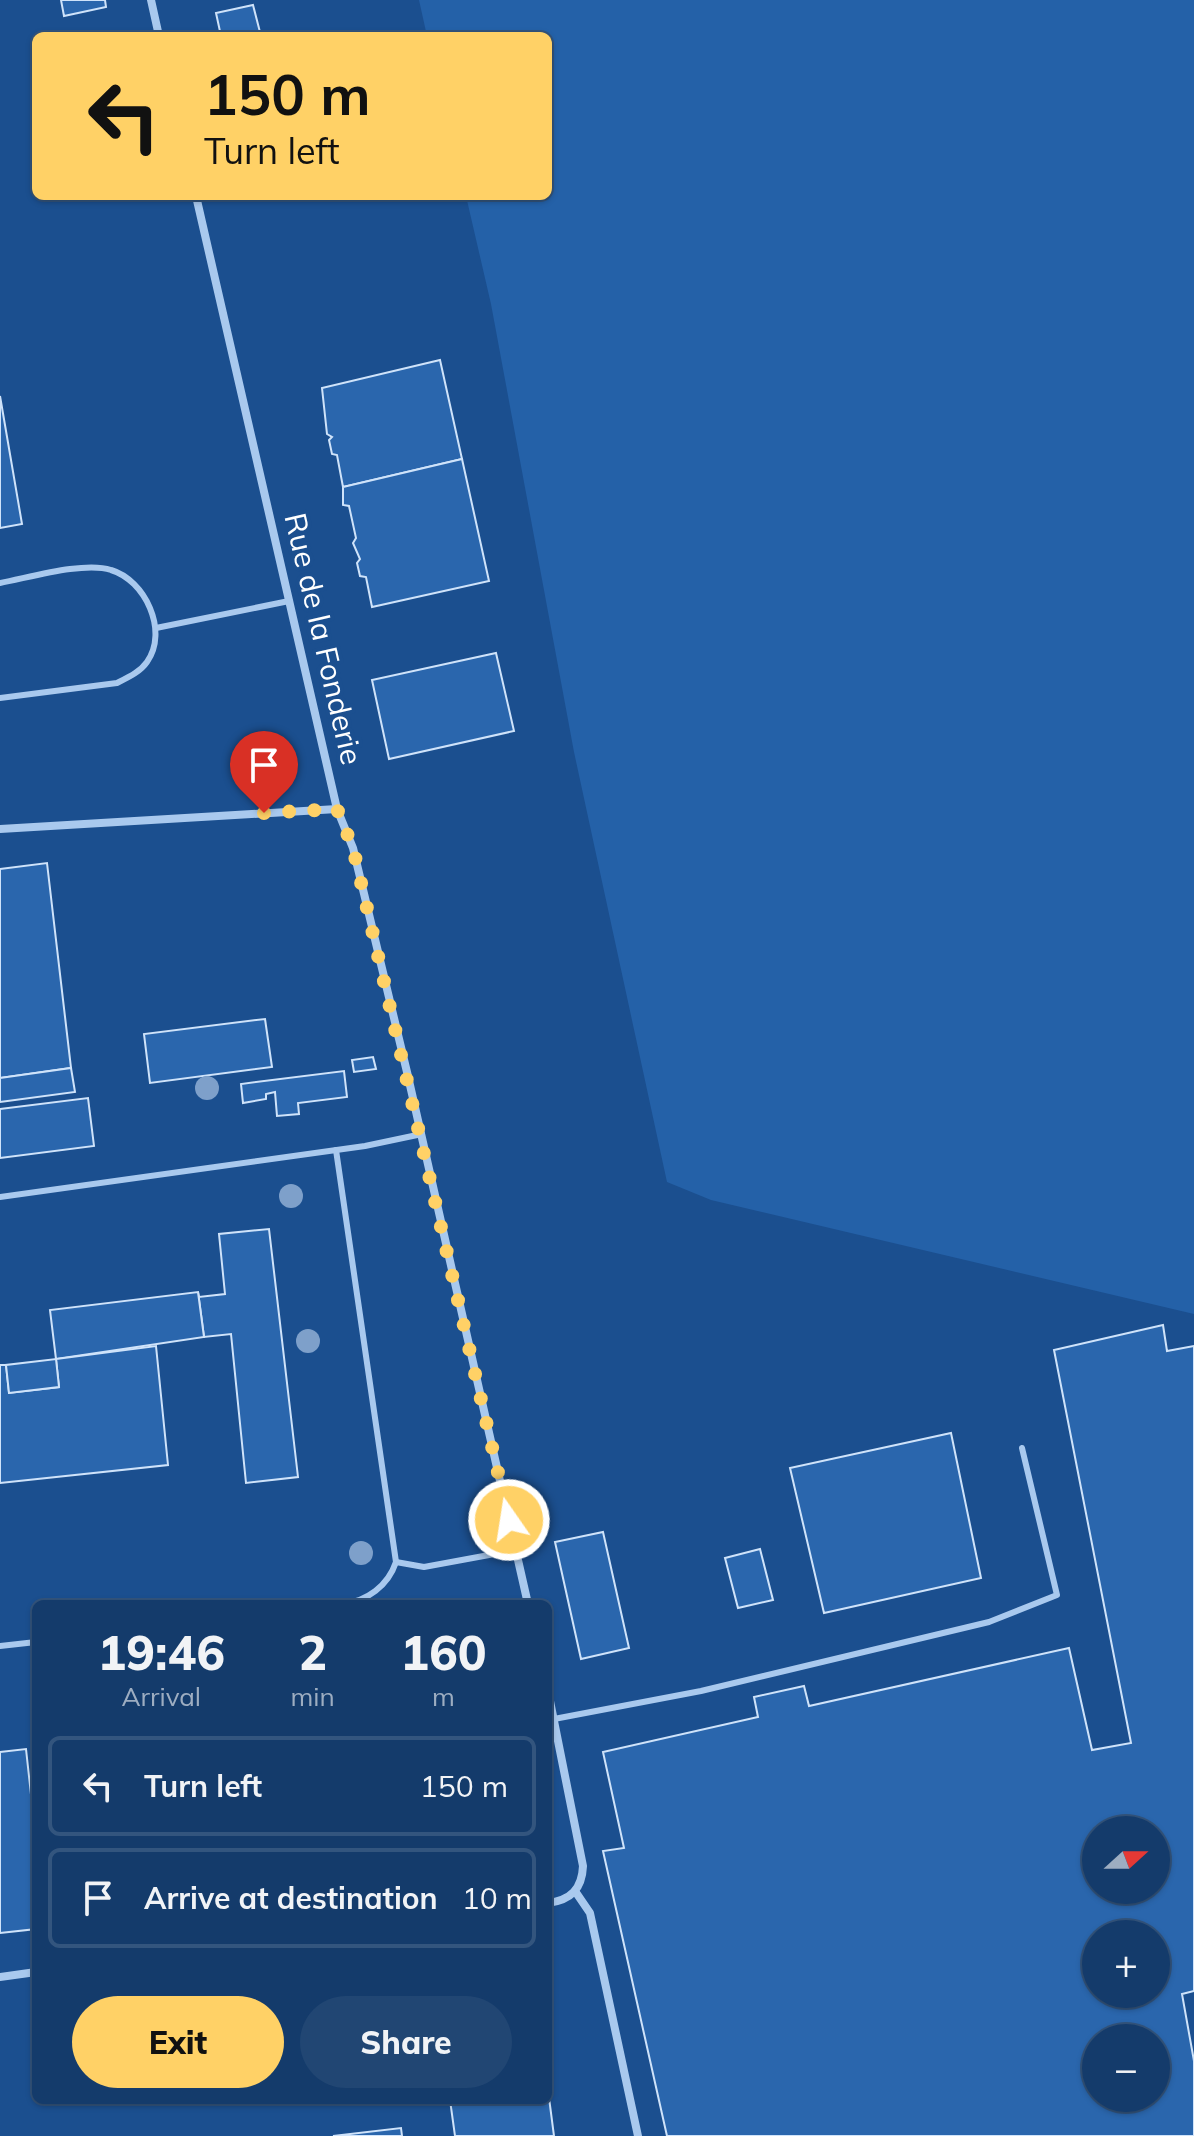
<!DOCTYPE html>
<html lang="en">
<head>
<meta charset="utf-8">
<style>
  :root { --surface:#143b6b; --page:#214673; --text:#f1f3f6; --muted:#9dadc1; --line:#33557e; --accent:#ffd166 }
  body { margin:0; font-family:Mulish,sans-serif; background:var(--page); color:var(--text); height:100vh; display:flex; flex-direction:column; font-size:30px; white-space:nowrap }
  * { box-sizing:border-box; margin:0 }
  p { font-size:26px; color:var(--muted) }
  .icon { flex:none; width:44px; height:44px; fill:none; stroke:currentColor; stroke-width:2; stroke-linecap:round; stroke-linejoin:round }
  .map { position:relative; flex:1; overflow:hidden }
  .sheet { position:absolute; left:32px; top:1600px; width:520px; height:504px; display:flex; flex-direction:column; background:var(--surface); border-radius:12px; box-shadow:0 2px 6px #0004,0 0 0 2px var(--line) }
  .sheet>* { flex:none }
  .top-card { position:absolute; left:32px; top:32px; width:520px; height:168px; border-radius:12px; box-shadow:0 2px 6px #0004,0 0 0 2px var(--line); background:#ffd166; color:#111; overflow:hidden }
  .needle { width:52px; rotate:69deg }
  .buttons { position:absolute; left:1082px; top:1816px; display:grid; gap:16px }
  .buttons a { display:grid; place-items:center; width:88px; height:88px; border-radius:50%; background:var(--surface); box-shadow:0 2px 6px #0004,0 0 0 2px var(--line); font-size:40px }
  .pin { position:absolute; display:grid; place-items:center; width:68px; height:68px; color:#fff; margin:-82px -34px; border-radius:50% 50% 50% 0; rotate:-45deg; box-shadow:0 0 8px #0007 }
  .pin .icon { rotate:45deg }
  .me { position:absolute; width:88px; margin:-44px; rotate:347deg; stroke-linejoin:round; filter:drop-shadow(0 0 6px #0008) }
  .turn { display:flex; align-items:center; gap:28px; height:168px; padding:0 40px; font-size:36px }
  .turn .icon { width:104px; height:104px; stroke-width:2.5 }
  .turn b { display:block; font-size:56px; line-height:68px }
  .eta { display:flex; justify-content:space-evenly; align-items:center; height:136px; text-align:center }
  .eta b { font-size:48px; font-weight:800; line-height:56px }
  .cta { display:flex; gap:16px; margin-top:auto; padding:16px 40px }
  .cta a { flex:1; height:92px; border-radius:48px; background:var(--accent); color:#111; font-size:32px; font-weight:800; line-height:92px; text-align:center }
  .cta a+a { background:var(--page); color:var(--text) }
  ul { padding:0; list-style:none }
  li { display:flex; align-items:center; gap:24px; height:100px; margin:0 16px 12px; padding:0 24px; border:4px solid var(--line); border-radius:12px }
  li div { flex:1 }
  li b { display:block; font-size:30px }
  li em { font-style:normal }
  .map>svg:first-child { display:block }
  .green { fill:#2461a8 }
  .building { fill:#2a66ad; stroke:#cfe3fa; stroke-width:2; fill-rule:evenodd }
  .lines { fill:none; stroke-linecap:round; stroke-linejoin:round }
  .lane { stroke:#a9c9ee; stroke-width:6 }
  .street { stroke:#a9c9ee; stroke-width:8 }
  .tree { fill:#7ea0ca }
  .route { stroke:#ffd166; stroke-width:14; stroke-dasharray:0 25.2 }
  .labels { text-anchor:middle; stroke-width:8; stroke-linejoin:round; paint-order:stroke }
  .street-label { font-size:30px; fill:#fff; stroke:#1b4f8f }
</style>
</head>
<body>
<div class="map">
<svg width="1194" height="2136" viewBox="0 0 1194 2136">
  <rect width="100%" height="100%" fill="#1b4f8f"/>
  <path class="green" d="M419 0H1194V1314L711 1200 667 1182 574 752 491 304 466 196H548V36H427Z"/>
  <g class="building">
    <path d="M61 0H105L106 7 64 16Z"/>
    <path d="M253 5 261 36H221L216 13Z"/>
    <path d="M440 360 462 459 343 487 337 455 332 454 329 440 332 437 327 434 322 388Z"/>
    <path d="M0 396 22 524 0 528Z"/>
    <path d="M462 459 489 581 372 607 366 577 360 576 357 563 360 559 353 543 356 538 349 506 343 505V487Z"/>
    <path d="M496 653 514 731 389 759 372 680Z"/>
    <path d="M47 863 71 1068 0 1078V869Z"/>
    <path d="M265 1019 272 1067 150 1083 144 1034Z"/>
    <path d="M373 1057 376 1069 354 1072 352 1060Z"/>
    <path d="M71 1068 75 1092 0 1102V1078Z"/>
    <path d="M344 1071 347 1097 298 1103 299 1114 277 1116 275 1092 266 1094V1099L243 1103 241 1084Z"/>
    <path d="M88 1098 94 1146 0 1158V1109Z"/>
    <path d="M269 1229 298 1477 246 1483 231 1334 204 1337 198 1292 199 1297 225 1294 219 1234Z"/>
    <path d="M198 1292 204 1337 56 1359 50 1310Z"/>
    <path d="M1163 1325 1167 1351 1194 1346V1991L1182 1994 1194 2061V2136H667L603 1851 624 1848 603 1752 758 1717 754 1697 804 1686 809 1706 1069 1648 1092 1750 1131 1743 1054 1350ZM1096 1830H1156V1890H1096ZM1096 1934H1156V1994H1096ZM1096 2038H1156V2098H1096Z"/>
    <path d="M156 1346 168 1465 0 1483V1365H6L9 1393 59 1387 56 1359Z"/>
    <path d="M56 1359 59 1387 9 1393 6 1365Z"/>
    <path d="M951 1433 981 1578 824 1613 790 1468Z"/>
    <path d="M603 1532 629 1648 581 1659 555 1542Z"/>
    <path d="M760 1549 773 1600 738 1608 725 1558Z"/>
    <path d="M26 1749 36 1840V1929L0 1933V1752Z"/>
    <path d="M548 2090 554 2136H455L450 2100H548Z"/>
    <path d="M401 2128 402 2136H333Z"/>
  </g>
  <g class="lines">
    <g class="lane">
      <path d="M0 583C28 578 84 561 111 570 145 580 169 631 147 662 140 672 129 677 117 683L0 698"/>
      <path d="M156 628 289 601"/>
      <path d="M336 1150 396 1562C388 1586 367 1601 343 1604"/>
      <path d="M0 1197 365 1146 422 1134"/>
      <path d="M396 1562 424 1567 516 1550"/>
      <path d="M0 1646 36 1642"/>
      <path d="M554 1719 701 1691 989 1622 1057 1595 1022 1448"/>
    </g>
    <g class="street">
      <path d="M151 0 159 36"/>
      <path d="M196 196 337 809 353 848 407 1072 528 1604"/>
      <path d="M0 829 337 809"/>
      <path d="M548 1691 583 1866C582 1889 571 1900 548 1903"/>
      <path d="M575 1891 590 1913 638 2136"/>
      <path d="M0 1977 36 1972"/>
    </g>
  </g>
  <g class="tree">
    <circle cx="207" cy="1088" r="12"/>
    <circle cx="291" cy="1196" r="12"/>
    <circle cx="308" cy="1341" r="12"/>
    <circle cx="361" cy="1553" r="12"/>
  </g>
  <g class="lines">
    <path class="route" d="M264 813 337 809 353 848 509 1520"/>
  </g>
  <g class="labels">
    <g class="street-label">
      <text transform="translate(323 639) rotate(77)" y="10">Rue de la Fonderie</text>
    </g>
  </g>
</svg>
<div class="buttons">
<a><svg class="needle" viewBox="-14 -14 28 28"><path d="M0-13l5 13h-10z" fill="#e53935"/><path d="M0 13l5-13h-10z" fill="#9dadc1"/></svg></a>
<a>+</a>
<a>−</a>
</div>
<div class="pin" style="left:264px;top:813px;background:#d93025"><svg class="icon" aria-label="arrive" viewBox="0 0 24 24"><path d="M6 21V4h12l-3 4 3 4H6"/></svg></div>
<svg class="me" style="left:509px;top:1520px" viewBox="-20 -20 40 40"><circle r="17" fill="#ffd166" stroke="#fff" stroke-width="3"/><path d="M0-11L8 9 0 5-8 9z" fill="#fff"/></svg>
<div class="top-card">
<div class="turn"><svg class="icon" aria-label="left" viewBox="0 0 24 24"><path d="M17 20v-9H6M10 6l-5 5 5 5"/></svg><div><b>150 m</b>Turn left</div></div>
</div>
<section class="sheet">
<div class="eta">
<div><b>19:46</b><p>Arrival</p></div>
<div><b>2</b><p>min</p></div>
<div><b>160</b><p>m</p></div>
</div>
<ul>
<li><svg class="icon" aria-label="left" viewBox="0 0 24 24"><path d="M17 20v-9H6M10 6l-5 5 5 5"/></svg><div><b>Turn left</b></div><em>150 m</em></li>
<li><svg class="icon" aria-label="arrive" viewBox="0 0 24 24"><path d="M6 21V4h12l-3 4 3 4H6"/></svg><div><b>Arrive at destination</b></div><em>10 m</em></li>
</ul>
<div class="cta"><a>Exit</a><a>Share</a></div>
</section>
</div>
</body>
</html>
